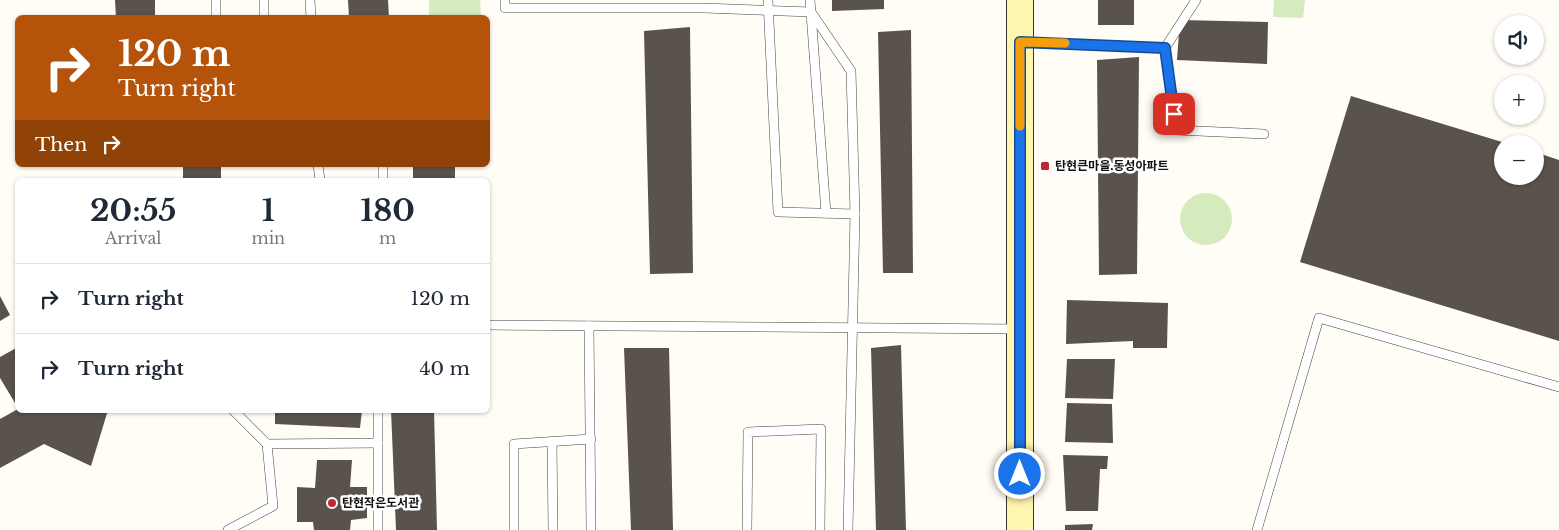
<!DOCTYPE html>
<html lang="en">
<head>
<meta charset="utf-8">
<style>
  :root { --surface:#fff; --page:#f2f2f3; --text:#1f2937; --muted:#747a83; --line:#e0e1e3 }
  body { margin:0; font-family:"Libre Baskerville","Noto Sans KR",serif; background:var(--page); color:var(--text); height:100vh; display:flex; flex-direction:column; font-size:19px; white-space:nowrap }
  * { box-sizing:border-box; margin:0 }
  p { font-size:16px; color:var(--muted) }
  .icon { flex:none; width:28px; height:28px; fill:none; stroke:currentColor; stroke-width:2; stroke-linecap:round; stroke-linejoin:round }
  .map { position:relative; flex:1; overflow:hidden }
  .drawer { position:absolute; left:15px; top:178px; width:475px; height:235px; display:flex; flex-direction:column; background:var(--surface); border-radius:8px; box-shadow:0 1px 4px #0004 }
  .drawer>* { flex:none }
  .banner { position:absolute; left:15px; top:15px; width:475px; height:152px; border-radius:8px; box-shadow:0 1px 4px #0004; background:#b45309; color:#fff; overflow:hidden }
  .controls { position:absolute; left:1494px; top:15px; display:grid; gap:10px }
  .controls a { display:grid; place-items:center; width:50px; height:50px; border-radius:50%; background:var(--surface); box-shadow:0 1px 4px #0004; font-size:25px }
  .pin { position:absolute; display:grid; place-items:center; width:42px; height:42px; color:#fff; margin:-21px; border-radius:10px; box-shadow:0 2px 8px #0006 }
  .me { position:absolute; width:55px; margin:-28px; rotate:0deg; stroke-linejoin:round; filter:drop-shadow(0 0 4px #0008) }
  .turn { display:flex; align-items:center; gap:18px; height:105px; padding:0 20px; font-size:22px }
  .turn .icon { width:65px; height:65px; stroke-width:2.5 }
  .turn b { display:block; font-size:35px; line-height:42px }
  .then { display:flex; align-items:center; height:48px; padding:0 20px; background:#0003; gap:10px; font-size:19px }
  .eta { display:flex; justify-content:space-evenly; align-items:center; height:85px; text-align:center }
  .eta b { font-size:30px; font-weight:800; line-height:35px }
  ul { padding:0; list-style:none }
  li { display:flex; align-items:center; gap:15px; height:70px; padding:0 20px; border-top:1px solid var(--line) }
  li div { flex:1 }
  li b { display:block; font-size:19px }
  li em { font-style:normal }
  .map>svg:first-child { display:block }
  .green { fill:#d5ebbd }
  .building { fill:#5a524d }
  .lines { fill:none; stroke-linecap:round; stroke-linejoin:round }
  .service-casing { stroke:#444; stroke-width:10 }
  .secondary-casing { stroke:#333; stroke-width:28 }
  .service { stroke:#fff; stroke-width:9 }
  .secondary { stroke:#fff6b0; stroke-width:26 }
  .route-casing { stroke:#114b97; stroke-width:12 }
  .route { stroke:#1a73e8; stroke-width:9 }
  .slow { stroke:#f59e0b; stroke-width:9 }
  .poi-dot { fill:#c4262e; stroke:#fff; stroke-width:2 }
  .labels { text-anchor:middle; stroke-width:5; stroke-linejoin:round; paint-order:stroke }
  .poi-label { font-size:12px; font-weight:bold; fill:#111; stroke:#fff; text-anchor:start }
</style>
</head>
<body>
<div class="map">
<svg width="1559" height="530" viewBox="0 0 1559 530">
  <rect width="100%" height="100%" fill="#fffdf5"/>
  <g class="green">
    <path d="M429 0H480L481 17H429Z"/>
    <path d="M1274 0H1305L1303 18 1273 17Z"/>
    <circle cx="1206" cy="219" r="26"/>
  </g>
  <g class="building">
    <path d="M115 0H155V18H116Z"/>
    <path d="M348 0H388L389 18H349Z"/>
    <path d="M832 0H884V9L832 11Z"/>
    <rect x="1098" y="0" width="36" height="25"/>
    <path d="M1180 20 1268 22 1267 64 1177 60Z"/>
    <path d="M690 27 693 273 650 274 644 31Z"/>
    <path d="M911 30 913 273H883L878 32Z"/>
    <path d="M1139 57 1137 274 1099 275 1097 60Z"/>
    <path d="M1351 96 1502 142V176H1535V152L1559 160V341L1300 262Z"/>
    <rect x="183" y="165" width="38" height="15"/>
    <rect x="413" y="165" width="42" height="15"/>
    <path d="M0 296 10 315 0 321Z"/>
    <path d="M1067 300 1168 303 1167 348H1133V341L1066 344Z"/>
    <path d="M901 345 906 530H876L871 348Z"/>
    <path d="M18 347V408L0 378V357Z"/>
    <path d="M624 348H669L673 530H631Z"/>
    <path d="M1067 359H1115L1113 399 1065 398Z"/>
    <path d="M1067 403 1112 404 1113 443 1065 442Z"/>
    <path d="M18 409V410H108L91 466 44 444 0 468V419Z"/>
    <path d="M275 410H362L360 428 275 424Z"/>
    <path d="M391 410H434L437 530H396Z"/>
    <path d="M1063 455 1108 456 1107 469H1100L1098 511H1066Z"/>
    <path d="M317 460H352L350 487H367V518L351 520 350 530H314L313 522H297V487L315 488Z"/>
    <path d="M1093 524 1092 530H1065V525Z"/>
  </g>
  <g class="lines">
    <g class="service-casing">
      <g id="service">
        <path d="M216 0V18"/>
        <path d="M264 0V18"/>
        <path d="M310 0 311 18"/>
        <path d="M505 0V8H704L811 12 851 71 855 214 848 530"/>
        <path d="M768 0 778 212 855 214"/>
        <path d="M810 0 826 213"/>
        <path d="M1196 0 1165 48 1176 130 1264 134"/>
        <path d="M1023 42 1165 48"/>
        <path d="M318 165 320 180"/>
        <path d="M383 165V180"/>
        <path d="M488 325 1018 329"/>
        <path d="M589 326 591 530"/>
        <path d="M378 410V530"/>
        <path d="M552 441 553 530"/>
        <path d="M267 444 378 443"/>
        <path d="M228 530 273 506 267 444 233 410"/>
        <path d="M514 530V444L591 439"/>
        <path d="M747 530 748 432 821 429 820 530"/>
        <path d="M1257 530 1319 318 1559 387"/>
      </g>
    </g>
    <g class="secondary-casing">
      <path id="secondary" d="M1020 530V0"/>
    </g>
    <use href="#service" class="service"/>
    <use href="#secondary" class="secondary"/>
  </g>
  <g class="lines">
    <g class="route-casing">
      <path id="route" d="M1020 474V42L1165 48 1174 114"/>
    </g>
    <use href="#route" class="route"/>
    <path class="slow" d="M1020 126V42L1065 43"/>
  </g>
  <g class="poi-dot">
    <rect x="1040" y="161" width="10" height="10" rx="2.5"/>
    <circle cx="332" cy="503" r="5"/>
  </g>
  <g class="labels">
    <g class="poi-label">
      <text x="1055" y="170">탄현큰마을.동성아파트</text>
      <text x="342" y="507">탄현작은도서관</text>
    </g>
  </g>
</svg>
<div class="controls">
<a><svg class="icon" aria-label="sound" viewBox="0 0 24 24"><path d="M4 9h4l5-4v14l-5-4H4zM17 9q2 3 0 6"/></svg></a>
<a>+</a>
<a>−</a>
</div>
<div class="pin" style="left:1174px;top:114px;background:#d93025"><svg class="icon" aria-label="arrive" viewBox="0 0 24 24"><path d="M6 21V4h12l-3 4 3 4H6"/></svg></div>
<svg class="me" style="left:1020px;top:474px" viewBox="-20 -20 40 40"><circle r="17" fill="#1a73e8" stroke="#fff" stroke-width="3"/><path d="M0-11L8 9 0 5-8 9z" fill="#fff"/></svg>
<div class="banner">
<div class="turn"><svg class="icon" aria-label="right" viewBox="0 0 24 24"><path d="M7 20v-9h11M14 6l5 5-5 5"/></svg><div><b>120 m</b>Turn right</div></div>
<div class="then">Then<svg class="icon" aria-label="right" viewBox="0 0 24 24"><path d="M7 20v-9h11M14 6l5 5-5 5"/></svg></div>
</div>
<section class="drawer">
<div class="eta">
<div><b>20:55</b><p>Arrival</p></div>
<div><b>1</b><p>min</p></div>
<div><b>180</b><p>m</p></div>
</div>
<ul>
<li><svg class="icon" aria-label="right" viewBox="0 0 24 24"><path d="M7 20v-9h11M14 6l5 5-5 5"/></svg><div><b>Turn right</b></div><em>120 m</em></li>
<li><svg class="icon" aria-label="right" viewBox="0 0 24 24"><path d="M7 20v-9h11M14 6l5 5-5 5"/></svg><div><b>Turn right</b></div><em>40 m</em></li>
</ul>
</section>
</div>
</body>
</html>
